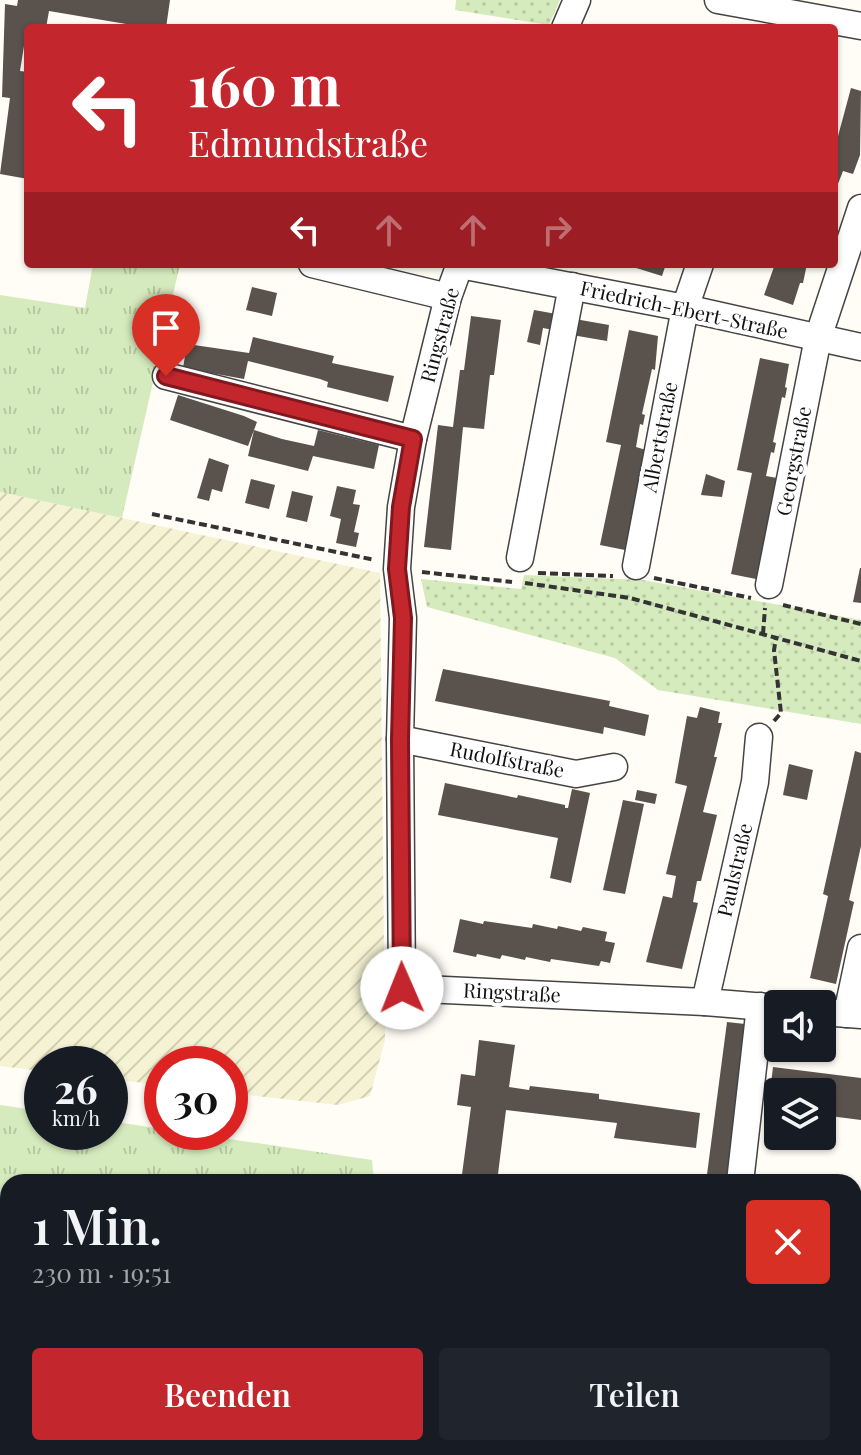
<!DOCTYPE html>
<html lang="de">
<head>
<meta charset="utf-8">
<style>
  :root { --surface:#171b24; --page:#20242c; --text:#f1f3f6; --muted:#9ea1a6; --accent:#c4262e }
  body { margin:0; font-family:"Playfair Display",serif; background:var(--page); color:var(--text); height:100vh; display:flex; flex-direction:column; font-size:30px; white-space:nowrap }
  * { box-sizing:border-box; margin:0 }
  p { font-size:26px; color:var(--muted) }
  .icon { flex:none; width:44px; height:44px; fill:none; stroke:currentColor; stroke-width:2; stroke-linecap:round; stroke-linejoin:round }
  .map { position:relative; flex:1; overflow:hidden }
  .panel { position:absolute; left:0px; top:1174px; width:862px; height:282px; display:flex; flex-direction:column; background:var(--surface); border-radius:24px 24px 0 0; box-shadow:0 2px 6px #0004 }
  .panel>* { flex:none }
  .guide { position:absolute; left:24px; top:24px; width:814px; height:244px; border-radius:8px; box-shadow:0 2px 6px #0004; background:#c4262e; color:#fff; overflow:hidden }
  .controls { position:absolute; left:764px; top:990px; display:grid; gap:16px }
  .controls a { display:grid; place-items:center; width:72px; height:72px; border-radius:8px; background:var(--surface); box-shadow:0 2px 6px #0004; font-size:40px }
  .speed { position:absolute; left:24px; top:1046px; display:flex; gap:16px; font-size:40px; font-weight:700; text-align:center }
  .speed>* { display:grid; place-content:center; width:104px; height:104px; border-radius:50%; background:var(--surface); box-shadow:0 2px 6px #0004; line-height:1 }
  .speed small { font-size:20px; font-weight:400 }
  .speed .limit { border:12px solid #d22; background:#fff; color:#111 }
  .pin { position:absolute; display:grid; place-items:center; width:68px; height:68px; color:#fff; margin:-82px -34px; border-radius:50% 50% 50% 0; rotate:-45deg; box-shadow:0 0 8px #0007 }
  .pin .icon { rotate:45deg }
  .me { position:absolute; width:88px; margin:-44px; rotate:359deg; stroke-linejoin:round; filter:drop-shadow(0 0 6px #0008) }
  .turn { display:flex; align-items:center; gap:28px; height:168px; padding:0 32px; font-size:36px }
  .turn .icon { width:104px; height:104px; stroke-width:2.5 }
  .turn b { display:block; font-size:56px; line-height:68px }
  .lanes { display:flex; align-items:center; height:76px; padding:0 32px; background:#0003; justify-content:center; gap:40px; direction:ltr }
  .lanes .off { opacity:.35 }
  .round { display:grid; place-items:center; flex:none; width:84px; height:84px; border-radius:8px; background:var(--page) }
  .overview { display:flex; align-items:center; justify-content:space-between; height:136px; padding:0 32px }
  h1 { font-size:48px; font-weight:600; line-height:60px }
  .action { display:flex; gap:16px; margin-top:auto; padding:16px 32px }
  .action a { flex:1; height:92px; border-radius:8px; background:var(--accent); color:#fff; font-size:32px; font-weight:600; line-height:92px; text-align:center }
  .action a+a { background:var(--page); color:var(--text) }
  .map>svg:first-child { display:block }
  .farmland { fill:url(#farmland-furrows) }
  .grass { fill:url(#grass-tufts) }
  .park { fill:url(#park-dots) }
  .building { fill:#5a524d }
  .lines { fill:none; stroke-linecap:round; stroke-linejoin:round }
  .minor-casing { stroke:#444; stroke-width:29 }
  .path { stroke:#333; stroke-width:4; stroke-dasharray:8 4; stroke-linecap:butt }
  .minor { stroke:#fff; stroke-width:26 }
  .route-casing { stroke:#7f191e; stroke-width:20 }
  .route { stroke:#c4262e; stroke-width:14 }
  .labels { text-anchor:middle; stroke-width:8; stroke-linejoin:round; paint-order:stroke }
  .street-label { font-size:20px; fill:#111; stroke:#fff }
</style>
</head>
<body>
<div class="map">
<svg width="861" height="1455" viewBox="0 0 861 1455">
  <defs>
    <pattern id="farmland-furrows" width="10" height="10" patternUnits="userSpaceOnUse" patternTransform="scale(2)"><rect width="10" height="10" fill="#f6f3d4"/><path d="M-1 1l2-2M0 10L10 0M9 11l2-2" fill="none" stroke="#d2cfb5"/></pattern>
    <pattern id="grass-tufts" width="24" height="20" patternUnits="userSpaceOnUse" patternTransform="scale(2)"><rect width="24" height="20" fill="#d5ebbd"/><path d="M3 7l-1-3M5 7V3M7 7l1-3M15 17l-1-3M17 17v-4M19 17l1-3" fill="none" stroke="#b6c8a1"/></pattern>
    <pattern id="park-dots" width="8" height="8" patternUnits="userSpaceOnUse" patternTransform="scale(2)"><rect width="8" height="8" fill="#d5ebbd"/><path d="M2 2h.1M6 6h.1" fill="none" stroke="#b6c8a1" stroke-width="1.8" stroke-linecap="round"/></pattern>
  </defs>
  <rect width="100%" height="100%" fill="#fffdf5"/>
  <path class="farmland" d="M0 492 380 573 385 1040 370 1096 338 1105 230 1093V1064H162V1085L110 1079V1064H42V1071L0 1066Z"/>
  <g class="grass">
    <path d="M93 264H180L122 518 0 492V295L85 308Z"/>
    <path d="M0 1105 42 1111V1132H110V1121L162 1129V1132H182L372 1160 374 1182H8V1448H500L505 1455H0Z"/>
  </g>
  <g class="park">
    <path d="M456 0H560L549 25 455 10Z"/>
    <path d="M524 575 643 580 861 620V724L658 690 615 658 427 607 421 579 521 589Z"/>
  </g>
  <g class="building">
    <path d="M18 0H170L166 28H132V25L49 11 46 28H28V47L24 46 20 71 28 72V179L0 174 10 98 2 97 5 4 17 6Z"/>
    <path d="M851 88 861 91 860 155 853 174 843 171 834 194V151Z"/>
    <path d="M634 264H666L662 276 633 267Z"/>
    <path d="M775 264H807L803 283H800L793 305 764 295Z"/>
    <path d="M252 287 277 293 272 316 246 310Z"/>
    <path d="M534 310 562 315 558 331 543 328 540 345 527 342Z"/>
    <path d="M471 316 501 320 494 375H490L484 429 463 427 451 550 424 547 438 425 453 427 460 370H464Z"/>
    <path d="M575 319 609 325 607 341 572 335Z"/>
    <path d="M629 330 658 336 655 370 652 369 642 414 645 415 643 425 640 424 636 447 646 450 625 550 600 545 621 445 606 442Z"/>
    <path d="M253 337 334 356 332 363 394 376 388 402 327 387 328 382 320 379 248 361 244 379 183 368 187 344 249 353Z"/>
    <path d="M760 358 789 364 785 387 787 388 785 398 782 397 773 442 776 443 774 453 771 452 766 476 777 478 756 579 731 574 752 473 737 470Z"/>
    <path d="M178 395 244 416 257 422 254 430 282 439 314 446 318 430 379 445 374 469 313 456 308 471 248 456 254 430 248 446 170 420Z"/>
    <path d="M209 458 229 465 222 492 212 489 209 501 197 498Z"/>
    <path d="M706 474 725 481 722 497 701 495Z"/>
    <path d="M251 479 275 485 269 509 245 503Z"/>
    <path d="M337 486 356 490 353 504 360 505 354 532 359 533 356 547 336 543 341 519 330 516Z"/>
    <path d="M292 491 313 496 307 522 286 517Z"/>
    <path d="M860 568H861V603L853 602Z"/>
    <path d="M443 669 610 701 609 706 649 715 645 736 604 727 603 734 435 701Z"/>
    <path d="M700 707 720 712 718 723H722L714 757H717L703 812 717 815 701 881H697L693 902 698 903 682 969 646 962 663 896 672 898 676 876 666 874 687 786 675 783 687 716 697 718Z"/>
    <path d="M855 751 861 753V846L849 900 854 902 836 984 810 978 828 896 823 894Z"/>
    <path d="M789 764 813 770 807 800 783 795Z"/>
    <path d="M445 783 517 798 518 795 565 805V808H568L572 789 590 793 571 883 550 878 558 838 438 815Z"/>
    <path d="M637 790 657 794 655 804 635 800Z"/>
    <path d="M623 800 644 804 625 894 603 890Z"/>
    <path d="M460 919 483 924 484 921 532 928 533 924 557 929 558 926 581 931 583 927 607 932 605 941 615 943 610 963 601 961 599 966 551 959 550 962 526 957 525 960 502 955 500 959 477 954 476 957 453 952Z"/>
    <path d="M727 1022 745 1024 726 1182H706Z"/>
    <path d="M479 1040 515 1045 509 1087 529 1090 530 1086 599 1094V1099L700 1113 696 1148 614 1138 617 1123 506 1110 497 1182H461L471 1107 457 1105 461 1074 475 1076Z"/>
    <path d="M773 1067 861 1078V1120L822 1115V1092H778V1109L768 1108Z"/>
    <path d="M854 1237 861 1238V1280L854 1279Z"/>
    <path d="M854 1398 861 1399V1440L854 1439Z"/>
    <path d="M584 1448H646L645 1455H583Z"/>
    <path d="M671 1448H692L691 1455H670Z"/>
  </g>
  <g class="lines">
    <g class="minor-casing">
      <g id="minor">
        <path d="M718 0 861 26"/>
        <path d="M565 28 577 0"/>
        <path d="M312 264 448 297"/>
        <path d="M460 264 448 297 413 439 401 507 397 569 403 618 400 739 402 988 705 1002 778 1008"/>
        <path d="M460 265 685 308 861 347"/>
        <path d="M166 376 413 439"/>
        <path d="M520 558 572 286"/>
        <path d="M636 566 685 308 700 264"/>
        <path d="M769 585 818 338 861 208"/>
        <path d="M400 739 576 774 614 767"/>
        <path d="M705 1002 755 782 759 737"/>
        <path d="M822 1012 861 1015"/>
        <path d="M847 1014 861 948"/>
        <path d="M740 1182 760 1006"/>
        <path d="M709 1455 710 1448"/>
      </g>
    </g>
    <g class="path">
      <path d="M152 514 375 560"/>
      <path d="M422 572 512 582"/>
      <path d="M538 573 613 576"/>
      <path d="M654 578 751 598"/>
      <path d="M525 583 630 598 861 661"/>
      <path d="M783 605 861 624"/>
      <path d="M763 634 765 608"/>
      <path d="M774 721 781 713 774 650 776 638"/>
    </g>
    <use href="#minor" class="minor"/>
  </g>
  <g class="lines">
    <g class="route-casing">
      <path id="route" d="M166 376 413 439 401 507 397 569 403 618 400 739 402 988"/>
    </g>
    <use href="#route" class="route"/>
  </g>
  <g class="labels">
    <g class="street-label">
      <text transform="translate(684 310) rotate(12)" y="7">Friedrich-Ebert-Straße</text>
      <text transform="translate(440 335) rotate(-75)" y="7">Ringstraße</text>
      <text transform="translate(660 437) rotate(-79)" y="7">Albertstraße</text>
      <text transform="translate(794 461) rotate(-79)" y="7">Georgstraße</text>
      <text transform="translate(507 760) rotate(11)" y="7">Rudolfstraße</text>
      <text transform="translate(735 870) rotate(-77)" y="7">Paulstraße</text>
      <text transform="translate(512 993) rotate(3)" y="7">Ringstraße</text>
    </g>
  </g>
</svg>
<div class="controls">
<a><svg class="icon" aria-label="sound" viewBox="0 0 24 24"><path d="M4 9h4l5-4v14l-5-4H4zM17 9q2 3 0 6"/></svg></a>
<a><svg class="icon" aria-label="layers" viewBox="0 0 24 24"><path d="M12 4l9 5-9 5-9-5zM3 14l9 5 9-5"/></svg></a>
</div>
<div class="speed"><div>26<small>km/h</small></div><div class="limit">30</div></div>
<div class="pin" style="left:166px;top:376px;background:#d93025"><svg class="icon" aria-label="arrive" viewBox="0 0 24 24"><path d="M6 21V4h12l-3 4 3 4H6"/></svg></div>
<svg class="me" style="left:402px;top:988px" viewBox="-20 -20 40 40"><circle r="19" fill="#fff"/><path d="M0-13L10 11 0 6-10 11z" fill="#c4262e"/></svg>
<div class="guide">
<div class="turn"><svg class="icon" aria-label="left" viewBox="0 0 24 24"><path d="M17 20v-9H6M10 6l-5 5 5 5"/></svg><div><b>160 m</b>Edmundstraße</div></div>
<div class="lanes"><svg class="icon" aria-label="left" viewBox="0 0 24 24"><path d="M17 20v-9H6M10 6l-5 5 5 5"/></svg><svg class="icon off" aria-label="ahead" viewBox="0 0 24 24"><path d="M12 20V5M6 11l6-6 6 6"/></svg><svg class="icon off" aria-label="ahead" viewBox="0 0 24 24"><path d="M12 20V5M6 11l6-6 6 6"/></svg><svg class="icon off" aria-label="right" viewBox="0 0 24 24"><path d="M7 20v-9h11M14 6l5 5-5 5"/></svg></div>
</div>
<section class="panel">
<div class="overview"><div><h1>1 Min.</h1><p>230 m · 19:51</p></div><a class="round" style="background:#d93025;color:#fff"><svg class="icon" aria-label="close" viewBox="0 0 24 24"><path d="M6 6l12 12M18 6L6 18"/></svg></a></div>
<div class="action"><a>Beenden</a><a>Teilen</a></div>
</section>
</div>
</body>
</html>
